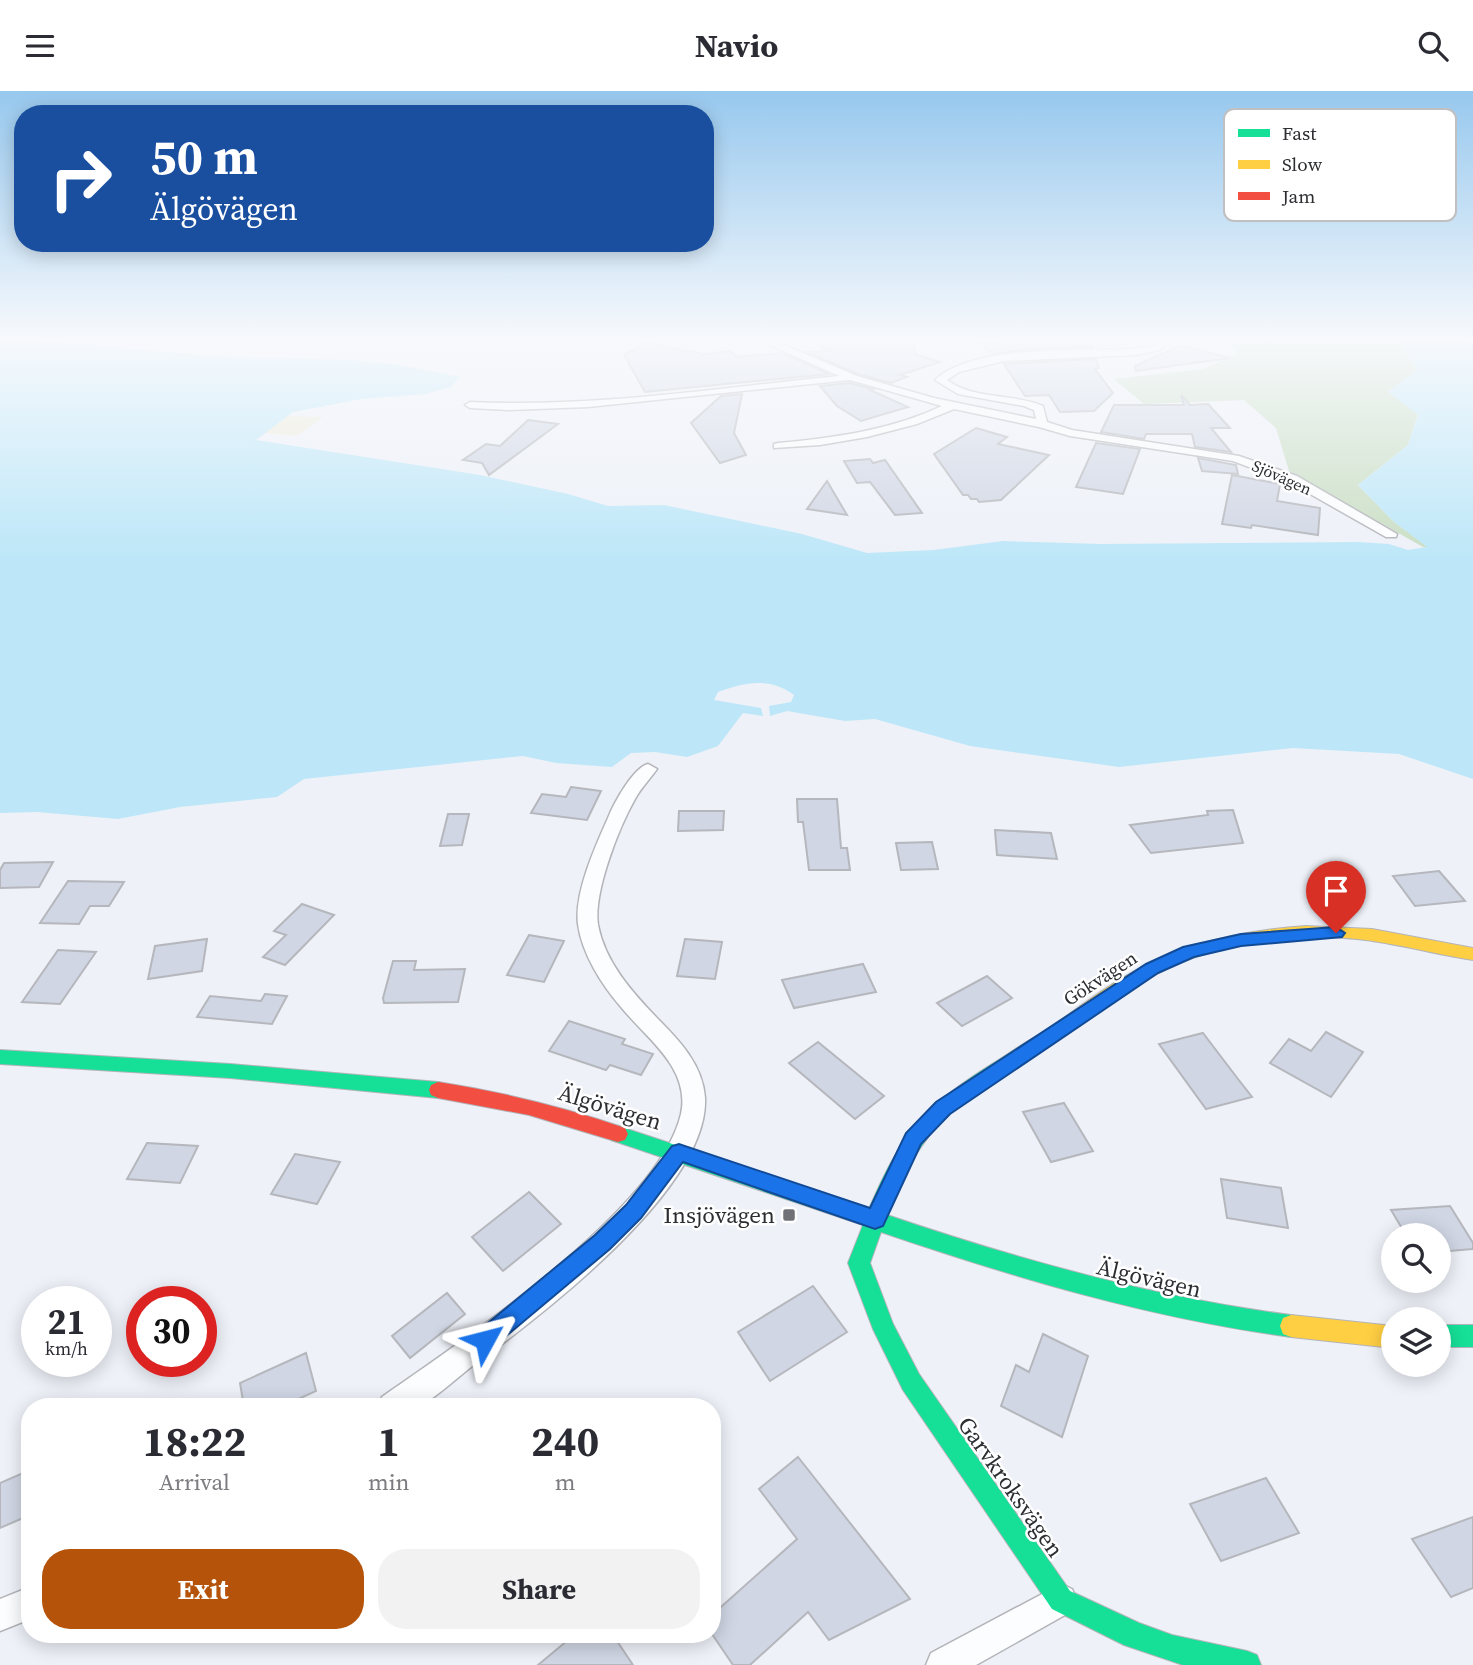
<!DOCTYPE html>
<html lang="en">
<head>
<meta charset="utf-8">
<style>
  :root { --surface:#fff; --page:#f2f2f3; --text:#2b2b33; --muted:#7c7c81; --accent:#b45309 }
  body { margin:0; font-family:"Source Serif 4",serif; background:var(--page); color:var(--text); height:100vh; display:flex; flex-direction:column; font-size:26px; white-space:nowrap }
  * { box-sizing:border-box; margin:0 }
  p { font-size:23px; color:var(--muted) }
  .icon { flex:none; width:38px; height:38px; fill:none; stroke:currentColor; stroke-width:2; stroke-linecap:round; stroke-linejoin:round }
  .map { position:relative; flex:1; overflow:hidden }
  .panel { position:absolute; left:21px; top:1307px; width:700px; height:245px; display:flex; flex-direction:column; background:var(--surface); border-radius:28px; box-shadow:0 4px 18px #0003 }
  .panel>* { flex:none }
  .hud { position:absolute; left:14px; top:14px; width:700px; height:147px; border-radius:28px; box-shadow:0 4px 18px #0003; background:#1a4fa0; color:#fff; overflow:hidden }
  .fabs { position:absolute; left:1381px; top:1132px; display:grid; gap:14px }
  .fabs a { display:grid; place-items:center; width:70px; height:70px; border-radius:50%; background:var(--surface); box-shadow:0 4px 18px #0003; font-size:35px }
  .speed { position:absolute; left:21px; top:1195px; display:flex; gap:14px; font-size:35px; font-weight:700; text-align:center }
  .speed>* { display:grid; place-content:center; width:91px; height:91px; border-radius:50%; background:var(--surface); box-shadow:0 4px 18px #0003; line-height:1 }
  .speed small { font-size:18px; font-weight:400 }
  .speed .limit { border:10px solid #d22; background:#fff; color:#111 }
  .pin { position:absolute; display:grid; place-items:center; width:60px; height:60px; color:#fff; margin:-72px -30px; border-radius:50% 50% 50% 0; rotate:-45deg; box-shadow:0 0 7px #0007 }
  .pin .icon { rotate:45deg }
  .me { position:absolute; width:77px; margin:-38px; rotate:52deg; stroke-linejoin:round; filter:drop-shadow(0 0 5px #0008) }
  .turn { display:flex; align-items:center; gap:24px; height:147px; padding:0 21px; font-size:32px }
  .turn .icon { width:91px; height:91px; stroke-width:2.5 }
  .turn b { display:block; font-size:49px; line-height:60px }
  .eta { display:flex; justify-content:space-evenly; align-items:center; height:119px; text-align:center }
  .eta b { font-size:42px; font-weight:700; line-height:49px }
  .button { display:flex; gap:14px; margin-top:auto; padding:14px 21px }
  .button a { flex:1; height:80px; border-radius:28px; background:var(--accent); color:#fff; font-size:28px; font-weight:700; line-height:80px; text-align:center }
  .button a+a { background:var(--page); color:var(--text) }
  header { display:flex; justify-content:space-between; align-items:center; height:91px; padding:0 21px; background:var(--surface); font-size:32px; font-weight:700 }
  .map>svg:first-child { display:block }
  .forest { fill:#c9dec3 }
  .sand { fill:#efebda }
  .water { fill:#bde7f8 }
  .building { fill:#d0d6e4; stroke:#b5b7bc; stroke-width:2 }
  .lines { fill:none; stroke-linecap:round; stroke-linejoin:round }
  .street-casing { stroke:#b3b4b9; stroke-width:3 }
  .fast-casing { stroke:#b3b4b9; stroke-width:2 }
  .slow-casing { stroke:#b3b4b9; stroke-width:2 }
  .jam-casing { stroke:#b3b4b9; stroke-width:2 }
  .street { fill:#fcfdfe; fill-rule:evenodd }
  .fast { fill:#16e098; fill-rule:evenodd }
  .slow { fill:#ffcf43; fill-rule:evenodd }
  .jam { fill:#f24e42; fill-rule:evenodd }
  .route { fill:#1a73e8; stroke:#114b97; stroke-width:2 }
  .poi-dot { fill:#707277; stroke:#fff; stroke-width:2.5 }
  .labels { text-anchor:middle; stroke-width:5; stroke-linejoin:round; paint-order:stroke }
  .far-street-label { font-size:16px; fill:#2c2e32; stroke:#fff }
  .street-label { font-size:19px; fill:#2c2e32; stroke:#fff }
  .near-street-label { font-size:23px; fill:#2c2e32; stroke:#fff }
  .near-poi-label { font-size:23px; fill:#2c2e32; stroke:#fff; text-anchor:end }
  .key { fill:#fff; stroke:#c0c0c2; stroke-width:2 }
  .key-label { font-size:19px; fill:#2c2e32 }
</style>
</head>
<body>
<header><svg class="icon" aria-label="menu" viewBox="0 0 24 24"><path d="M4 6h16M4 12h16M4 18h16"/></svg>Navio<svg class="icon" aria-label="search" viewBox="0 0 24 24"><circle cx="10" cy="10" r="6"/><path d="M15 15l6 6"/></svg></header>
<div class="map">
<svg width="1473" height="1574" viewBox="0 0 1473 1574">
  <rect width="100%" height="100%" fill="#eef1f8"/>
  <path class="forest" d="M1223 247H1403L1406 261 1418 279 1388 301 1418 323 1408 354 1358 394 1393 430 1428 456H1423L1289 380 1276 337 1244 309 1144 313 1114 288 1204 278 1239 262Z"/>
  <path class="sand" d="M284 325 323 326 297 345 265 342Z"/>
  <path class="water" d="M0 247 223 266 353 269 400 274 460 286 451 296 425 303 361 308 293 321 256 349 480 384 568 403 608 415 664 414 802 443 867 462 934 459 1003 450 1101 453 1358 451 1389 453 1408 459 1427 456 1393 430 1358 394 1408 354 1418 324 1388 301 1418 279 1406 261 1402 247H1462L1473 254V688L1399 663 1293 657 1119 676 970 655 875 628 845 630 787 620 770 625 769 615 791 611 794 604C769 586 745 591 718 601L714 609 761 617 763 625 743 622 718 655 687 666 655 661 631 662 612 676 556 672 523 665 304 688 277 706 180 716 118 728 37 721 0 722Z"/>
  <g class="building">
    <path d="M808 247H914L915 263 940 271 900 284 907 286 891 292 858 283 807 261 828 260Z"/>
    <path d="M997 247H1089L1092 256 1030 258 993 263 981 253H999Z"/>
    <path d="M646 252 704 263 731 260 736 266 783 262 829 283 645 301 624 264Z"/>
    <path d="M1181 254 1230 267 1136 280 1135 275Z"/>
    <path d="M1096 268 1099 277 1095 278 1113 302 1094 320 1060 321 1049 304 1025 305 1004 273Z"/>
    <path d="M850 292 873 298 870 299 908 316 861 330 837 315 820 295Z"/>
    <path d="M742 303 734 342 746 364 720 372 691 332 721 305Z"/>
    <path d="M1181 304 1190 314 1208 313 1230 337H1211L1231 361 1195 356 1192 343H1146L1144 348 1101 341 1114 314H1184Z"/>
    <path d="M528 329 558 333 489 384 482 372 463 369 486 353 500 355Z"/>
    <path d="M976 337 1007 346 998 353 1049 364 1001 409 979 411 977 408H971L968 404H963L934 363Z"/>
    <path d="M1096 352 1140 358 1123 403 1076 396Z"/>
    <path d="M1198 367 1236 374 1238 383 1202 380Z"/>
    <path d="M870 368 873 372 885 369 922 422 895 424 870 391 857 392 844 370Z"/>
    <path d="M1232 384 1280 393 1277 410 1320 417 1318 444 1252 434 1251 437 1222 433Z"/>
    <path d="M827 390 847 424 807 418Z"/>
    <path d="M571 696 601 700 587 729 531 722 542 703 566 706Z"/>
    <path d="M797 708H837L841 757H847L850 779H809L803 731H798Z"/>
    <path d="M1233 719 1243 752 1151 762 1130 734 1208 724 1207 720Z"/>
    <path d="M679 720H724L723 739 678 740Z"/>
    <path d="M448 723H469L462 754 440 755Z"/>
    <path d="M995 739 1051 742 1057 768 997 764Z"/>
    <path d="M932 751 938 778 901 779 896 752Z"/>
    <path d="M53 771 39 796 0 797V779L4 772Z"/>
    <path d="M1439 780 1465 810 1415 815 1393 785Z"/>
    <path d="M68 790 124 791 109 815H90L79 833 40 832Z"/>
    <path d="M302 813 334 824 285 874 263 866 286 844 274 840Z"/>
    <path d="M529 844 564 850 544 891 507 884Z"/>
    <path d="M207 848 202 880 148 888 155 855Z"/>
    <path d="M685 848 722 851 715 888 677 885Z"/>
    <path d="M58 859 96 861 60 913 22 911Z"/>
    <path d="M393 870H416L414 879 465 878 458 911 384 912 383 907Z"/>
    <path d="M863 873 876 901 794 917 782 889Z"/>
    <path d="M987 885 1012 907 962 935 937 912Z"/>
    <path d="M265 903 287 905 272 933 197 926 210 905 261 910Z"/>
    <path d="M569 930 625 948 622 953 653 963 641 984 610 974 606 979 549 960Z"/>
    <path d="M1326 941 1363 961 1331 1006 1270 972 1289 948 1311 960Z"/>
    <path d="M1203 942 1238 988 1252 1006 1206 1018 1159 953Z"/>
    <path d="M818 951 884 1005 855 1028 789 972Z"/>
    <path d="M1064 1012 1093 1060 1051 1071 1023 1021Z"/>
    <path d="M147 1052 198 1055 180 1092 127 1088Z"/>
    <path d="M295 1063 340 1071 317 1113 271 1103Z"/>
    <path d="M1221 1088 1281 1097 1288 1137 1227 1127Z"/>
    <path d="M529 1101 561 1133 503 1180 472 1146Z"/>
    <path d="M1450 1115 1473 1152V1158L1438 1161V1144H1406L1391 1119Z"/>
    <path d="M813 1195 847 1241 770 1290 738 1241Z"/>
    <path d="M447 1202 465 1223 410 1267 392 1245Z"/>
    <path d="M1043 1243 1088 1265 1062 1346 1001 1315 1016 1274 1029 1281Z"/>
    <path d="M306 1262 316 1300 281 1316H244L240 1292Z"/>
    <path d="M798 1366 910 1508 829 1549 808 1521 750 1574H733L712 1543V1524L797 1448 759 1398Z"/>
    <path d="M30 1379V1424L0 1437V1392Z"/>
    <path d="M1266 1387 1299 1442 1221 1470 1190 1413Z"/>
    <path d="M1473 1426V1497L1451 1506 1412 1448Z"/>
    <path d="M574 1544H613L633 1574H538Z"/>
  </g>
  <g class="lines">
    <g class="street-casing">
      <g id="street">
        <path d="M755 247H768L857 285 934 307 1036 328 1034 319 1024 315 958 303 935 289C973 253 1083 260 1135 258L1153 255 1160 247H1170L1168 252 1159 259 1135 264 1004 270 959 281 947 289C974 309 1012 302 1043 315L1047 331 1072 339 1239 365 1297 385 1397 443 1396 446H1386L1289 391 1233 370 1070 345 1039 336 954 318 917 333 867 346 820 354 774 357V353L778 352C833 347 891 339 942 315L850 289 588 316 509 319 470 317 465 314 470 311C593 317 717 297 839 285Z"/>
        <path d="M648 673 657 678C650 688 641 697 635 708 619 736 593 802 598 834 605 871 632 901 657 927 679 949 703 974 705 1007 709 1098 538 1227 471 1276 458 1286 429 1313 415 1316 403 1318 389 1316 378 1316L382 1306C462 1250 659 1118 681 1023 691 977 646 947 621 916 602 894 582 863 578 833 574 802 596 754 608 727 614 712 633 677 648 673Z"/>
        <path d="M1061 1493 1072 1498 1077 1509 1072 1520 976 1574H926L931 1562Z"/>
        <path d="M30 1496V1528L0 1540V1508Z"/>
      </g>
    </g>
    <g class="fast-casing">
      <g id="fast">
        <path d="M1047 941 1053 943 1056 948 1053 953C1008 982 951 1009 921 1056 906 1077 897 1101 887 1124 1020 1169 1152 1206 1291 1224L1299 1227 1302 1235 1299 1243 1291 1246C1150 1227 1016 1187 881 1141L870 1172 893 1233 919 1283 1070 1500 1139 1532 1172 1544 1247 1560 1257 1564 1261 1574H1183L1124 1554 1052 1518 903 1299 873 1238 848 1172 863 1134 611 1049 608 1043 611 1037 618 1035 869 1118C903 1038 927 1013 1000 968 1015 959 1031 946 1047 941Z"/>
        <path d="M0 959 230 973 438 991 445 994 447 999 445 1004 438 1007 230 987 0 973Z"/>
        <rect x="1438" y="1234" width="35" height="22"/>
      </g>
    </g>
    <g class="slow-casing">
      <g id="slow">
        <path d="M1306 835 1372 838 1473 857V869C1434 863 1396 852 1357 848 1286 841 1208 853 1146 889 1113 908 1084 932 1053 953L1047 955 1041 953 1038 948 1041 943C1072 922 1101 898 1135 880 1187 851 1246 839 1306 835Z"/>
        <path d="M1291 1224 1393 1235V1257L1291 1246 1283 1243 1280 1235 1283 1227Z"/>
      </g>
    </g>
    <g class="jam-casing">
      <path id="jam" d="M438 991C502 1001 564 1016 625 1037L628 1043 625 1049 618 1051 529 1024 438 1007 431 1004 429 999 431 994Z"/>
    </g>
    <use href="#street" class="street"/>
    <use href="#fast" class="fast"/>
    <use href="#slow" class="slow"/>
    <use href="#jam" class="jam"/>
  </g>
  <linearGradient id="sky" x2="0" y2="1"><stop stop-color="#97c8ee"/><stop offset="0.53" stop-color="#f7f9fc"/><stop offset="1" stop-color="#f7f9fc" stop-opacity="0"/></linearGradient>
  <rect width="1473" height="467" fill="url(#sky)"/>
  <path class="route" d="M1336 836 1345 842 1342 846 1241 855 1194 866 1158 882 950 1023 921 1053 883 1135 875 1138 683 1071 641 1127 610 1158 493 1256 485 1260 477 1256 473 1249 477 1241 595 1144 626 1114 672 1055 679 1053 870 1117 906 1042 936 1011 1146 873 1183 856 1241 843Z"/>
  <rect class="poi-dot" x="782" y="1117" width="14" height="14" rx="3.5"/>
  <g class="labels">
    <g class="far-street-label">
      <text transform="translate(1282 386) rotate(24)" y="6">Sjövägen</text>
    </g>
    <g class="street-label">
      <text transform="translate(1100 887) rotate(-33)" y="7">Gökvägen</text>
    </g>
    <g class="near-street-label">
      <text transform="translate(610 1016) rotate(17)" y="8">Älgövägen</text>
      <text transform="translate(1149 1187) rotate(13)" y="8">Älgövägen</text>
      <text transform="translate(1011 1396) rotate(55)" y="8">Garvkroksvägen</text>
    </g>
    <g class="near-poi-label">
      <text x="775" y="1132">Insjövägen</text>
    </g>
  </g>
  <rect x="1224" y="18" width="232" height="112" rx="10" class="key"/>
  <rect x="1238" y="38" width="32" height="8" fill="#16e098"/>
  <rect x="1238" y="69" width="32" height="9" fill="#ffcf43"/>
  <rect x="1238" y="101" width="32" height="8" fill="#f24e42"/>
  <g class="key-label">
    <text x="1282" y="49">Fast</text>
    <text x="1282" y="80">Slow</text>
    <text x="1282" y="112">Jam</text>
  </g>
</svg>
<div class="fabs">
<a><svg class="icon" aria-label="search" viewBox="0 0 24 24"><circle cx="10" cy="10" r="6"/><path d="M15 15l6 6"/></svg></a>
<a><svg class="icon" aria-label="layers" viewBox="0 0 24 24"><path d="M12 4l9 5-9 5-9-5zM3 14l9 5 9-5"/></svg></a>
</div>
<div class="speed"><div>21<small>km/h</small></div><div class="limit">30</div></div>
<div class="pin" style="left:1336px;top:842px;background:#d93025"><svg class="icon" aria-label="arrive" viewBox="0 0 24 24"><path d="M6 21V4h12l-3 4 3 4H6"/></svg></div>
<svg class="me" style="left:485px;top:1249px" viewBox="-20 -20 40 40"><path d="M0-17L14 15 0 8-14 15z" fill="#1a73e8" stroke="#fff" stroke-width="4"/></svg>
<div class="hud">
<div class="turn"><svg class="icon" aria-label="right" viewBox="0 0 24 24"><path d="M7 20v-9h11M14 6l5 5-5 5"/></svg><div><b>50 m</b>Älgövägen</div></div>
</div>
<section class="panel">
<div class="eta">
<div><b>18:22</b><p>Arrival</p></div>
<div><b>1</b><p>min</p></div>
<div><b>240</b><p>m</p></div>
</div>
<div class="button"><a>Exit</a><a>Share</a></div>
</section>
</div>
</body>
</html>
